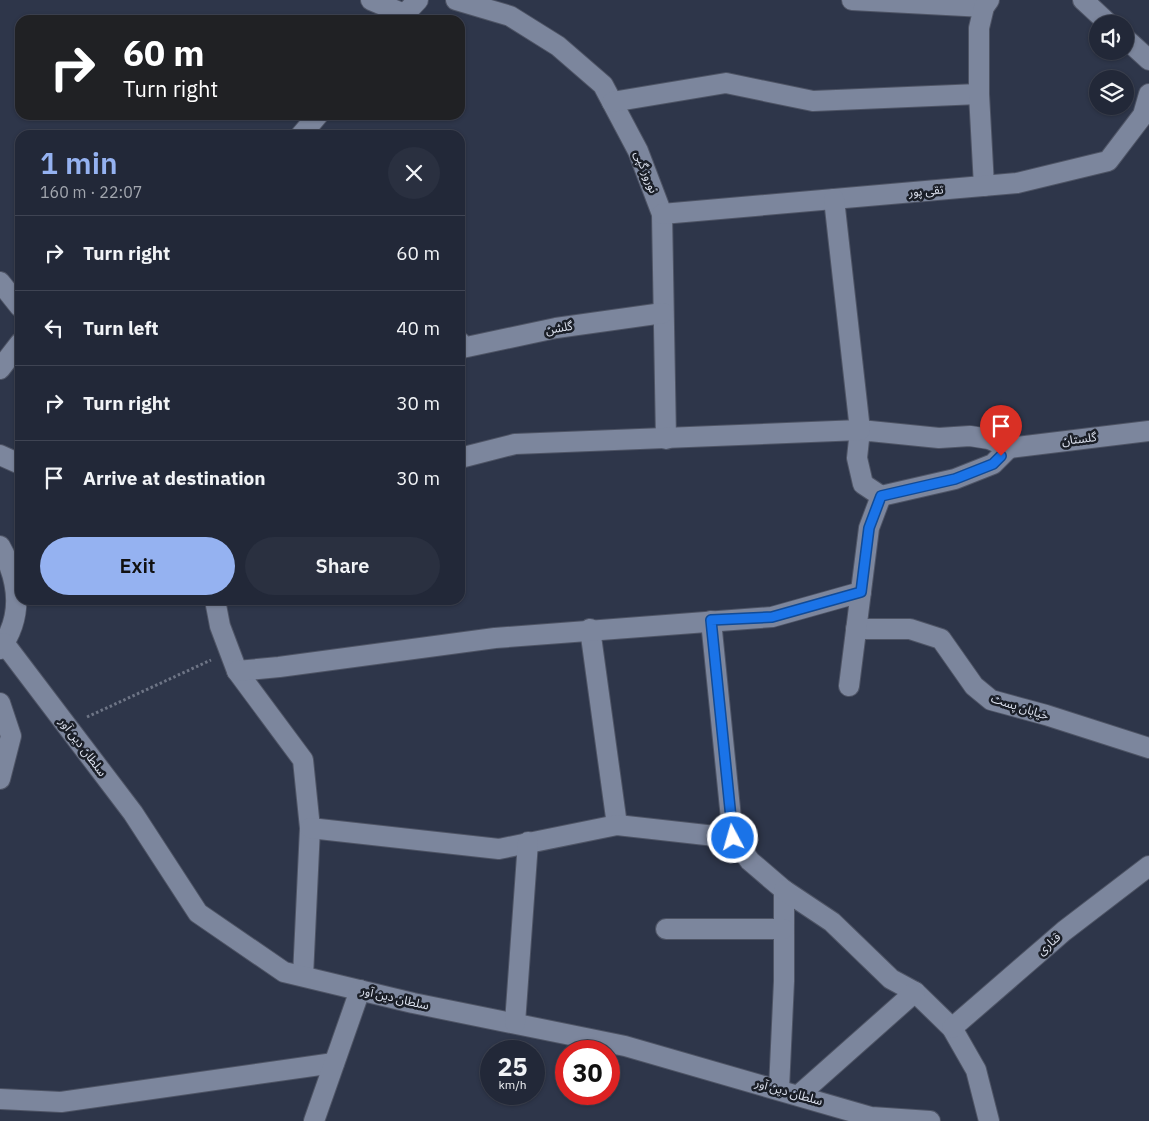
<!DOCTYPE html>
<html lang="en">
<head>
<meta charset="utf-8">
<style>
  :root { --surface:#222838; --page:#2a3040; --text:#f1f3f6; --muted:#a2a6ae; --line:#3f4453; --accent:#95b2f1 }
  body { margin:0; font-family:"IBM Plex Sans","Noto Sans Arabic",sans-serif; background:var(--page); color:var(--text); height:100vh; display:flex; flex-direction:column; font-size:19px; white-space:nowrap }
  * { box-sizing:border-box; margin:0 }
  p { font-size:16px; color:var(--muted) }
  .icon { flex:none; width:28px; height:28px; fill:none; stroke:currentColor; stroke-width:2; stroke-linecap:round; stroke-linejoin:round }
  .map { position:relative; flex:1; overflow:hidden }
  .details { position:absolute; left:15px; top:130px; width:450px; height:475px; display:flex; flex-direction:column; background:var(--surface); border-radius:15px; box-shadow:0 1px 4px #0004,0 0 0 1px var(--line) }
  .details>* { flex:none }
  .hud { position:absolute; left:15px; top:15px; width:450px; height:105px; border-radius:15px; box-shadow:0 1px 4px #0004,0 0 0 1px var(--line); background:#202124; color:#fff; overflow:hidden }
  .controls { position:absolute; left:1089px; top:15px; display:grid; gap:10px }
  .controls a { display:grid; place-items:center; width:45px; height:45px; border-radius:50%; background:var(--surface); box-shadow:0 1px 4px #0004,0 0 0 1px var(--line); font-size:25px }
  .speed { position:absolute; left:480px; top:1040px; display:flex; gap:10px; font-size:25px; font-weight:700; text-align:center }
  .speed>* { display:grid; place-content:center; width:65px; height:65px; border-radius:50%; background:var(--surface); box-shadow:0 1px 4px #0004,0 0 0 1px var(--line); line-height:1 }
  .speed small { font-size:12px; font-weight:400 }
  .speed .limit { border:8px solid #d22; background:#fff; color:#111 }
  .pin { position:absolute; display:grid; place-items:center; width:42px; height:42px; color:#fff; margin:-51px -21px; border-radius:50% 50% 50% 0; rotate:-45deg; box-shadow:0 0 5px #0007 }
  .pin .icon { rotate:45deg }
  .me { position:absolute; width:55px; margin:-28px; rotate:354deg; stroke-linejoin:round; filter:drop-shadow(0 0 4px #0008) }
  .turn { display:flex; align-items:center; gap:18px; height:105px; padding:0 25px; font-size:22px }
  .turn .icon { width:65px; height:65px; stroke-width:2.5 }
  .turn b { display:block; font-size:35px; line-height:42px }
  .round { display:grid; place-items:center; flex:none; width:52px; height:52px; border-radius:26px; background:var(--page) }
  .head { display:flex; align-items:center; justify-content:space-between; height:85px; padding:0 25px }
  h1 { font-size:30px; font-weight:600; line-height:38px; color:var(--accent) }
  .button { display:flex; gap:10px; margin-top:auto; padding:10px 25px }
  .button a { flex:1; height:58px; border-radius:30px; background:var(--accent); color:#111; font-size:20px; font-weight:600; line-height:58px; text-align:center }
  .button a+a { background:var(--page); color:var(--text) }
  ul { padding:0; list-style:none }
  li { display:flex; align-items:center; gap:15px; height:75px; padding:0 25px; border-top:1px solid var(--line) }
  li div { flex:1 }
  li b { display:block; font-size:19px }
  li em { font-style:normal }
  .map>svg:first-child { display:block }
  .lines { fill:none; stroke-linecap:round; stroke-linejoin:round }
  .minor-casing { stroke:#4e5465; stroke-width:22 }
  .path { stroke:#6e7586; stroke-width:3; stroke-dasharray:2.5 2.5; stroke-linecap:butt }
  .minor { stroke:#7c869d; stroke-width:20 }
  .route-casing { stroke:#114b97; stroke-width:12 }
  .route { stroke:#1a73e8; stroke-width:9 }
  .labels { text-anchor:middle; stroke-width:5; stroke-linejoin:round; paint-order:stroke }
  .street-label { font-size:12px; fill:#dde2ef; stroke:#1a1e27 }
</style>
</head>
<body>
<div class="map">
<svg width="1149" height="1121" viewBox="0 0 1149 1121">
  <rect width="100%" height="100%" fill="#2e364a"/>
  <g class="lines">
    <g class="minor-casing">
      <g id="minor">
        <path d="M371 0 404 14"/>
        <path d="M456 0 510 16 558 46 603 85 638 151 662 214 666 439"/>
        <path d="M852 0 984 7"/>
        <path d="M1083 0 1109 24"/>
        <path d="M399 20 418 0"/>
        <path d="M1125 38 1149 60"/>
        <path d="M612 102 726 83 813 101 979 94"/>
        <path d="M301 135 318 115"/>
        <path d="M984 186 979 94V28L984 7 989 0"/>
        <path d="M662 214 1017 183 1108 161 1143 115 1149 94"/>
        <path d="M0 282 20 307"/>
        <path d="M460 342 462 348 556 328 663 313"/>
        <path d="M0 369 20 343"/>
        <path d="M860 430 939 438 970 436 989 439 1009 448 993 464 955 479 881 496 863 484 857 458Z"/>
        <path d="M1009 448 1149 431"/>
        <path d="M0 455 20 464"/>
        <path d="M460 458 515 444 860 430 834 199"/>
        <path d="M0 546C19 580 24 616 0 649"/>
        <path d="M215 600 220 626 237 671 303 760 310 828 303 976"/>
        <path d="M711 621 733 838 750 861 784 890V981L779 1089"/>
        <path d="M590 629 617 825"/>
        <path d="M856 629H910L941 639 974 686 991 700 1046 715 1149 748"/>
        <path d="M4 643 133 813 198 913 284 972 413 1003 625 1046 871 1117 930 1121"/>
        <path d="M237 671 279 667 495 638 772 617 861 592"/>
        <path d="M849 686 869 528 881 496"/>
        <path d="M0 703 11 736 0 779"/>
        <path d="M310 828 499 849 617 825 733 838"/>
        <path d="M784 890 832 922 891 979 915 992 952 1028 976 1070 989 1121"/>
        <path d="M666 929H784"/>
        <path d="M515 1023 528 842"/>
        <path d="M952 1028 1064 931 1149 866"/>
        <path d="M799 1095 915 992"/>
        <path d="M0 1099 61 1102 334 1063"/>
        <path d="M314 1121 360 990"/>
      </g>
    </g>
    <path class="path" d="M87 717 211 660"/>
    <use href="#minor" class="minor"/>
  </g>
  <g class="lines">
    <g class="route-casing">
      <path id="route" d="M733 838 711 620 772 617 861 592 869 528 881 496 955 479 993 464 1001 456"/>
    </g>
    <use href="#route" class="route"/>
  </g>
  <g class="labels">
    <g class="street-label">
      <text transform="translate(646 172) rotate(68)" y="4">نوروز گپی</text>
      <text transform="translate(926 191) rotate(-5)" y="4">تقی پور</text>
      <text transform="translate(559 328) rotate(-10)" y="4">گلشن</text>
      <text transform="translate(1079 439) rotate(-7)" y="4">گلستان</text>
      <text transform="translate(1020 707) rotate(18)" y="4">خیابان پست</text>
      <text transform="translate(83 747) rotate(53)" y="4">سلطان دین آور</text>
      <text transform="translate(1049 944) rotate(-41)" y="4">قناری</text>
      <text transform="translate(395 998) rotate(13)" y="4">سلطان دین آور</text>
      <text transform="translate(789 1092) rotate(16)" y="4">سلطان دین آور</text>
    </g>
  </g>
</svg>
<div class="controls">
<a><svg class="icon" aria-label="sound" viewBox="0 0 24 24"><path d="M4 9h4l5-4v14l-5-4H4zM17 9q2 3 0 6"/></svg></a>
<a><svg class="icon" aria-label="layers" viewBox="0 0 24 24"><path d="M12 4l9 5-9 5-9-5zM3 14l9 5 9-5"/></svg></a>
</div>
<div class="speed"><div>25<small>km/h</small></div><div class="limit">30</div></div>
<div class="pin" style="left:1001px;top:456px;background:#d93025"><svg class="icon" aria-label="arrive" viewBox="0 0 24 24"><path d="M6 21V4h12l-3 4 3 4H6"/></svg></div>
<svg class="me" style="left:733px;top:838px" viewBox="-20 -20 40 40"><circle r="17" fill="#1a73e8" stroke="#fff" stroke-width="3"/><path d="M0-11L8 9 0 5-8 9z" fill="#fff"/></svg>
<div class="hud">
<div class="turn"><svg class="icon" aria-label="right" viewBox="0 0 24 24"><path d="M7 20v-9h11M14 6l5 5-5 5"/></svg><div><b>60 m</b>Turn right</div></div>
</div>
<section class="details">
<div class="head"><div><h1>1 min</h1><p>160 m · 22:07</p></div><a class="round"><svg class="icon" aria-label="close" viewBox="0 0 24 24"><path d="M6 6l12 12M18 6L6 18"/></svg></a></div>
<ul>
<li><svg class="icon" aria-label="right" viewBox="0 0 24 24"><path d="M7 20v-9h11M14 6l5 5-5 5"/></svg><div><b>Turn right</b></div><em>60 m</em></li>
<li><svg class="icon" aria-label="left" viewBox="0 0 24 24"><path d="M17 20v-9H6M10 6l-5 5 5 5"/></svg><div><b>Turn left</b></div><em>40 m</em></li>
<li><svg class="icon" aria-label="right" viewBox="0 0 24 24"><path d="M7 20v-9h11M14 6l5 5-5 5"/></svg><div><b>Turn right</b></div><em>30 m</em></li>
<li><svg class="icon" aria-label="arrive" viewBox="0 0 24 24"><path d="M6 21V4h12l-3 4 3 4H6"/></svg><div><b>Arrive at destination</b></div><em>30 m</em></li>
</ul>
<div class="button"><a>Exit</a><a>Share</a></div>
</section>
</div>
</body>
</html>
